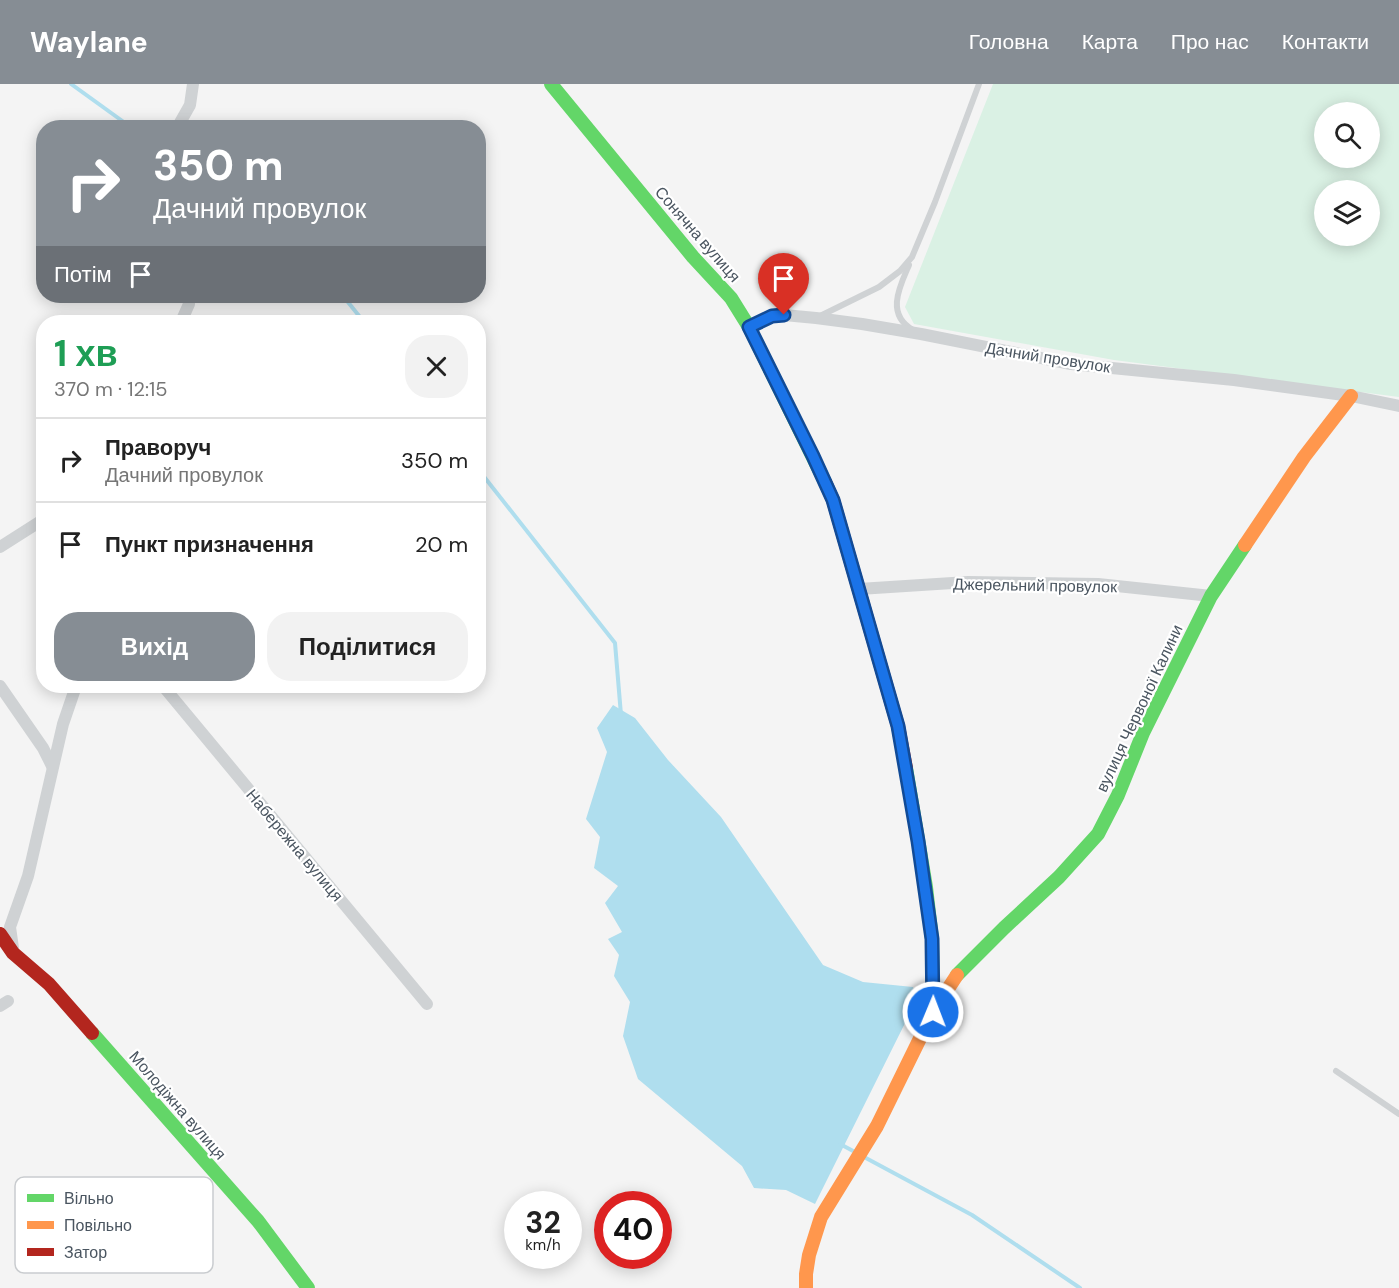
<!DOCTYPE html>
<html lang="uk">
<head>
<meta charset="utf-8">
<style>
  :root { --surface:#fff; --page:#f2f2f2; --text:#222; --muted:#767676; --line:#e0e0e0; --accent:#868d94 }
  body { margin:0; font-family:"DM Sans",sans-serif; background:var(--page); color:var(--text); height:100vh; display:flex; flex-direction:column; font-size:22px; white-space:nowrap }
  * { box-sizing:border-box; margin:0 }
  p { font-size:20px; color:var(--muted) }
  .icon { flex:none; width:33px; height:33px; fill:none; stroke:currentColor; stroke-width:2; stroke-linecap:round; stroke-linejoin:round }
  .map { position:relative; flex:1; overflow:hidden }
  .drawer { position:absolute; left:36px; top:231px; width:450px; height:378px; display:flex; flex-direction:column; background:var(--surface); border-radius:24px; box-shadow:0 3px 15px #0003 }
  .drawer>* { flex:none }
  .top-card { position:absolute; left:36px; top:36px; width:450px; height:183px; border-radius:24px; box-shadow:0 3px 15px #0003; background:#868d94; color:#fff; overflow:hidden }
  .fabs { position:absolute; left:1314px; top:18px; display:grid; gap:12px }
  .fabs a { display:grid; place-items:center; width:66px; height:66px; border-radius:50%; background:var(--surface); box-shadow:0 3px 15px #0003; font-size:30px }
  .speed { position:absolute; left:504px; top:1107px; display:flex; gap:12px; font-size:30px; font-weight:700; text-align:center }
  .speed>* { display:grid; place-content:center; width:78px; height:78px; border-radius:50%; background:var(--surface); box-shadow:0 3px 15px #0003; line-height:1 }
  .speed small { font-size:15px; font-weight:400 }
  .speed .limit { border:9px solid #d22; background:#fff; color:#111 }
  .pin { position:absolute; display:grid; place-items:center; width:51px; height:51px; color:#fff; margin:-62px -26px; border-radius:50% 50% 50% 0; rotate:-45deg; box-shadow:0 0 6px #0007 }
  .pin .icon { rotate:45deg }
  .me { position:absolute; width:66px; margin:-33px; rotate:1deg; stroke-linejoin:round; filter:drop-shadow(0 0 4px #0008) }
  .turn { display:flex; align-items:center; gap:21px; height:126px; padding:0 18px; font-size:27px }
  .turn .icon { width:78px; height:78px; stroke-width:2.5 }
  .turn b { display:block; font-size:42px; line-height:51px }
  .then { display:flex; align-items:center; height:57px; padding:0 18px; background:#0003; gap:12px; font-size:22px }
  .round { display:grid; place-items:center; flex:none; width:63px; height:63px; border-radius:24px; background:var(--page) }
  .overview { display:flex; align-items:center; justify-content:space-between; height:102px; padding:0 18px }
  h1 { font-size:36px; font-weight:700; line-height:45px; color:#1e9e55 }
  .button { display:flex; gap:12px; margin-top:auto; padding:12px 18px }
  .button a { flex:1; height:69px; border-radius:24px; background:var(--accent); color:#fff; font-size:24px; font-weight:700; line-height:69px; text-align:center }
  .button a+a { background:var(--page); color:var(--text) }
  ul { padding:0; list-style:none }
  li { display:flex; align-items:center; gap:18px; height:84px; padding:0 18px; border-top:2px solid var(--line) }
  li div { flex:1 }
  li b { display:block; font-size:22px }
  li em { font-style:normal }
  header { display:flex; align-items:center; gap:36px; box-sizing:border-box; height:84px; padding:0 30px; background:var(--accent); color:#fff }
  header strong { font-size:28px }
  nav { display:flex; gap:33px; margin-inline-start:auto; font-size:21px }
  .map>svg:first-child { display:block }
  .green { fill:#daf1e4; fill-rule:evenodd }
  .water { fill:#afdeee }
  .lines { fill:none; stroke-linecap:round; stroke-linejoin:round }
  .stream { stroke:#afdeee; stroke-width:4 }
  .lane { stroke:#cfd2d4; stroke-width:6 }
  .street { stroke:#cfd2d4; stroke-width:12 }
  .fast { stroke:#63d668; stroke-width:14 }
  .slow { stroke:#ff974d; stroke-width:14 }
  .jam { stroke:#b3261e; stroke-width:14 }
  .route-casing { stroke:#114b97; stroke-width:15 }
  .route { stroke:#1a73e8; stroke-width:10 }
  .labels { text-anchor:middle; stroke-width:4.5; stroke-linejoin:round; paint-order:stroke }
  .street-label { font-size:16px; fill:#4a5560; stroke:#fff }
  .key { fill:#fff; stroke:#c9cccf; stroke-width:1.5 }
  .key-label { font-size:16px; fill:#4a5560 }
</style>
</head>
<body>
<header>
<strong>Waylane</strong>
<nav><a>Головна</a><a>Карта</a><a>Про нас</a><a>Контакти</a></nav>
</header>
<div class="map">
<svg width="1399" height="1204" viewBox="0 0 1399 1204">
  <rect width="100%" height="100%" fill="#f4f4f4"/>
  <path class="green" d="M993 0H1399V313L1114 276 914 240 905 223ZM1324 28H1370V74H1324ZM1324 106H1370V152H1324Z"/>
  <path class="water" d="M613 621 635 634 668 676 721 733 823 881 863 898 913 903 917 915 815 1120 786 1106 754 1104 742 1082 638 995 623 952 630 918 614 892 619 871 608 855 622 848 605 819 618 802 594 784 600 753 586 735 607 668 597 644Z"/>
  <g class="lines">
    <g class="stream">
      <path d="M71 0 132 44"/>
      <path d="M343 212 364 238"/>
      <path d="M478 385 615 559 621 631"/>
      <path d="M840 1060 855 1068"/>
      <path d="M864 1073 972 1131 1080 1204"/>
    </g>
    <g class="lane">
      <path d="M909 181C900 202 885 230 913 246"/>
      <path d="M820 232 879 203 900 187 912 173 935 118 979 0"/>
      <path d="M1336 987 1399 1030"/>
    </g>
    <g class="street">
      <path d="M177 44 190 21 193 0"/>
      <path d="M181 238 189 220V212"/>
      <path d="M749 243 772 232 784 231 816 234 862 240 921 250 1071 280 1234 296 1351 312 1399 322"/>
      <path d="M0 463 44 435"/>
      <path d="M859 505 968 498 1098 500 1211 512"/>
      <path d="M0 602 43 664 52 682"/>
      <path d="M163 602 427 920"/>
      <path d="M13 864 10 843 28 792 63 640 76 602"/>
      <path d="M0 922 8 917"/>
    </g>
    <g class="fast">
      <path d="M551 0 693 173 731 214 749 243 825 398"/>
      <path d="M906 684 926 803 932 855 933 928"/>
      <path d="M957 891 1004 844 1059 793 1098 750 1118 711 1143 649 1211 512 1245 461"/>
      <path d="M92 949 258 1137 308 1204"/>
    </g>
    <g class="slow">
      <path d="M1245 461 1304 373 1351 312"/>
      <path d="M806 1204V1190L809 1171 821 1133 877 1042 933 928 957 891"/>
    </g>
    <g class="jam">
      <path d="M825 398 833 416 898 642 906 684"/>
      <path d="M0 850 13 869 49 900 92 949"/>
    </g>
  </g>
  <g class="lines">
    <g class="route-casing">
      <path id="route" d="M784 231 772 232 749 243 813 372 833 416 898 642 918 757 932 855 933 928"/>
    </g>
    <use href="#route" class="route"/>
  </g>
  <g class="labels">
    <g class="street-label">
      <text transform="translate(698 150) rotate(49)" y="6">Сонячна вулиця</text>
      <text transform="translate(1048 273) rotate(9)" y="6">Дачний провулок</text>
      <text transform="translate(1035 501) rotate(1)" y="6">Джерельний провулок</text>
      <text transform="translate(1139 624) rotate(-65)" y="6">вулиця Червоної Калини</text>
      <text transform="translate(295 761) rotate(50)" y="6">Набережна вулиця</text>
      <text transform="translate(178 1021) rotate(49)" y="6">Молодіжна вулиця</text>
    </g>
  </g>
  <rect x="15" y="1093" width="198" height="96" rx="9" class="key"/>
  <rect x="27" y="1110" width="27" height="8" fill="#63d668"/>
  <rect x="27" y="1137" width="27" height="8" fill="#ff974d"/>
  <rect x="27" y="1164" width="27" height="8" fill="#b3261e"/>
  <g class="key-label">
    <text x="64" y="1120">Вільно</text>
    <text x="64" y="1147">Повільно</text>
    <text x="64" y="1174">Затор</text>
  </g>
</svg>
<div class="fabs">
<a><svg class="icon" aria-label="search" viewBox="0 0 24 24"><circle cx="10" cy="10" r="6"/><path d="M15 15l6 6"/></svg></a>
<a><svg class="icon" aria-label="layers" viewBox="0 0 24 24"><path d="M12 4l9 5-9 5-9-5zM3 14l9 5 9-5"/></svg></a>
</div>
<div class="speed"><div>32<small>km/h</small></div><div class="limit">40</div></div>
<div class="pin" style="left:784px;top:231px;background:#d93025"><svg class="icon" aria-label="arrive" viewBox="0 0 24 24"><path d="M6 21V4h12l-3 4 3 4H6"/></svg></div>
<svg class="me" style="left:933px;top:928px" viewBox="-20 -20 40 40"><circle r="17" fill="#1a73e8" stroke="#fff" stroke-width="3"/><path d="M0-11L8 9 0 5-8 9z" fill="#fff"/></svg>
<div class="top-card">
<div class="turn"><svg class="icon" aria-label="right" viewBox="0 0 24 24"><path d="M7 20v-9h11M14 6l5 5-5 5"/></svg><div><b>350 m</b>Дачний провулок</div></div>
<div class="then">Потім<svg class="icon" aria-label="arrive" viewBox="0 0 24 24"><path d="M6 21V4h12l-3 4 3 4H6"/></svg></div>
</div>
<section class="drawer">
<div class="overview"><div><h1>1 хв</h1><p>370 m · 12:15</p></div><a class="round"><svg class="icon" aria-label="close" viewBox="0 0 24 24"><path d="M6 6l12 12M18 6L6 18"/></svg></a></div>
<ul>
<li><svg class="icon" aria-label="right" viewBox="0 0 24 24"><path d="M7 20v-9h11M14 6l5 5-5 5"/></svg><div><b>Праворуч</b><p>Дачний провулок</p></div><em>350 m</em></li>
<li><svg class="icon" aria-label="arrive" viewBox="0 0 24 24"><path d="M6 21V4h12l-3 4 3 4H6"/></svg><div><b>Пункт призначення</b></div><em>20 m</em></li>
</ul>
<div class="button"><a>Вихід</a><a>Поділитися</a></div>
</section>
</div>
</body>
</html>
